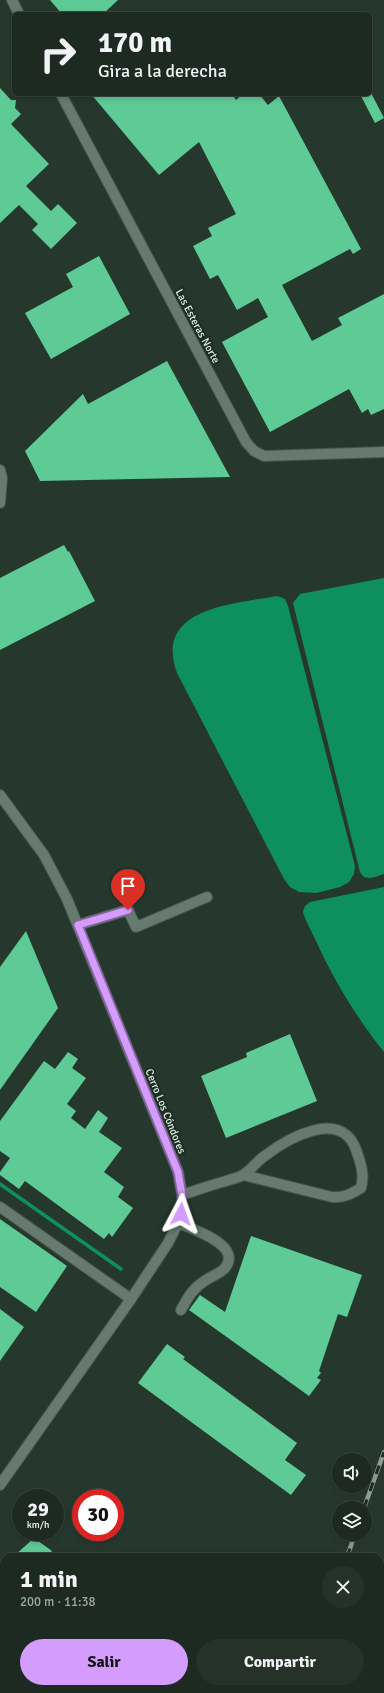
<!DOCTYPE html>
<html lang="es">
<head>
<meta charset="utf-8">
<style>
  :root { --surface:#1c2a22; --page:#25322a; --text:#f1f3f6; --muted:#a0a7a5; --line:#3a4640; --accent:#d49cfc }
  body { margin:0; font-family:Signika,sans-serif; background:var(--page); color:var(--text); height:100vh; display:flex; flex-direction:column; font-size:15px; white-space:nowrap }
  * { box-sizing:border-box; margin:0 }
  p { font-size:13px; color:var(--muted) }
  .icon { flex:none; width:22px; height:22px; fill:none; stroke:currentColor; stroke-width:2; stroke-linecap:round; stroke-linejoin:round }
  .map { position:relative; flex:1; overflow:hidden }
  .sheet { position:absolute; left:0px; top:1553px; width:384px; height:140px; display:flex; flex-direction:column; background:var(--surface); border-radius:12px 12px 0 0; box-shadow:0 2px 6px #0003,0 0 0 1px var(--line) }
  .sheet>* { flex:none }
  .hud { position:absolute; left:12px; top:12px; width:360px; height:84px; border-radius:6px; box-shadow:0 2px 6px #0003,0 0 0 1px var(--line); background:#1c2a22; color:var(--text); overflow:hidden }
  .fabs { position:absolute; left:332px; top:1453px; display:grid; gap:8px }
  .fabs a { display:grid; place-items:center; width:40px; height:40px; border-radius:50%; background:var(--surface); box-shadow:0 2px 6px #0003,0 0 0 1px var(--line); font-size:20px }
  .speed { position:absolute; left:12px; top:1489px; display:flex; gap:8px; font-size:20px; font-weight:700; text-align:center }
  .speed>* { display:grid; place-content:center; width:52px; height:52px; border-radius:50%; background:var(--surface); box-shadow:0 2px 6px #0003,0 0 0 1px var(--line); line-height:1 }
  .speed small { font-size:10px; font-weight:400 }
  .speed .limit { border:6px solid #d22; background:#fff; color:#111 }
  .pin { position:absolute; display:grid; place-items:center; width:34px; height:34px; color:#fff; margin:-41px -17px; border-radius:50% 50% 50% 0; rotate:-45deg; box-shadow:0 0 4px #0007 }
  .pin .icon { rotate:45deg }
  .me { position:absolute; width:44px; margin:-22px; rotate:4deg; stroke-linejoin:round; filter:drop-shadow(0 0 3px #0008) }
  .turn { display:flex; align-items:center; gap:14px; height:84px; padding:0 20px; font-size:18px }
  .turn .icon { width:52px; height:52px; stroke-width:2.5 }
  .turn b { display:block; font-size:28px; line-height:34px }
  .round { display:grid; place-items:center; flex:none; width:42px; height:42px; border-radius:21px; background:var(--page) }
  .summary { display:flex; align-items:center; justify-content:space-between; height:68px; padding:0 20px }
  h1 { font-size:24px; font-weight:700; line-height:30px }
  .cta { display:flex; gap:8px; margin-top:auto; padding:8px 20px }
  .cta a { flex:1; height:46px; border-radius:24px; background:var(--accent); color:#111; font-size:16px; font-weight:700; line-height:46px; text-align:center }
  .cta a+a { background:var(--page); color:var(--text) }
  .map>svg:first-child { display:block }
  .water { fill:#0e8f5e }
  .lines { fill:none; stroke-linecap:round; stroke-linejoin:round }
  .stream { stroke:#0e8f5e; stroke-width:3.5 }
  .building { fill:#5eca96 }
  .minor-casing { stroke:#45544c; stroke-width:12 }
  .major-casing { stroke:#45544c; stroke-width:12 }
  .minor { stroke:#667a6f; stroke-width:10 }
  .major { stroke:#63a685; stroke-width:10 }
  .rail-casing { stroke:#8f9d95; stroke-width:4.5 }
  .rail { stroke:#1c2e24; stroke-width:3; stroke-dasharray:9; stroke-linecap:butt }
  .route-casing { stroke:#8a65a4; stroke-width:10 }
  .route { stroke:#d49cfc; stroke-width:7 }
  .labels { text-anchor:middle; stroke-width:4; stroke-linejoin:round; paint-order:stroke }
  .street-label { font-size:11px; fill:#e0ebe5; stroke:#1c2e24 }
</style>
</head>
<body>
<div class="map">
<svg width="384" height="1693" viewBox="0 0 384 1693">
  <rect width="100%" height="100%" fill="#26382e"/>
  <g class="water">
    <path d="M384 578V874C375 877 365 882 360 872L293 603 300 594Z"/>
    <path d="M277 596 285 599 288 606 355 866 354 874 349 882 340 887 316 893 299 892 290 887 284 879 177 673C153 607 235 604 277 596Z"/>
    <path d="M384 887V1052C357 1018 334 981 316 941 312 932 306 922 303 912L305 906 310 902Z"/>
  </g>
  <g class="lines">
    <path class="stream" d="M0 1184 121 1269"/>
  </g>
  <g class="building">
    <path d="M50 0H118L103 14H62Z"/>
    <path d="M0 88 11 100H16L15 108 21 114 11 124 49 164 26 186 51 211 58 204 77 223 51 249 32 230 38 224 19 205 0 223Z"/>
    <path d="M370 91 384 118 375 123 361 96 370 94Z"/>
    <path d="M91 94H232L236 100 243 94H259L268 105 279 96 361 249 353 254 350 249 282 285 312 341 342 325 338 318 384 294V409L371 415 368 409 362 413 349 389 270 432 222 342 268 317 258 298 237 310 218 275 210 279 193 246 212 236 208 228 236 214 199 142 159 175Z"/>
    <path d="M99 256 130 314 51 359 25 313 73 287 66 274Z"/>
    <path d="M167 361 230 477 40 481 25 451 83 394 88 404Z"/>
    <path d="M64 545 68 552 69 551 95 601 0 650V578Z"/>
    <path d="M26 931 58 1008 0 1090V967Z"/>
    <path d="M290 1034 317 1101 226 1138 201 1076 247 1057 246 1053Z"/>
    <path d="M68 1052 78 1059 72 1068 86 1078 67 1104 76 1111 71 1118 85 1129 98 1110 108 1118 99 1132 122 1148 104 1172 124 1187 118 1197 133 1208 112 1237 109 1233 104 1239 25 1181 19 1189 0 1175V1172L10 1158 0 1151V1121L44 1061 55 1069Z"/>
    <path d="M0 1219 67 1266 36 1312 0 1287Z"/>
    <path d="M251 1236 362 1275 347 1317 338 1314 319 1371 321 1373 317 1378 321 1380 309 1396 189 1310 200 1295 225 1312Z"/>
    <path d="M0 1309 24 1327 0 1361Z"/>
    <path d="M167 1344 185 1357 183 1359 297 1443 285 1460 306 1475 291 1495 138 1383Z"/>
    <path d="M34 1538 52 1551 47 1557H13Z"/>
  </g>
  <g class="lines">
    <g class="minor-casing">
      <g id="minor">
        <path d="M12 0 19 14"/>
        <path d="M61 94 246 442 254 451 264 456 384 452"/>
        <path d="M0 470 2 478 0 503"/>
        <path d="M0 795 44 855 67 899 178 1172 182 1195 181 1213 178 1223 168 1243 131 1299 0 1485"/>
        <path d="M78 925 128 910 136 927 207 897"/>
        <path d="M182 1195C197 1190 211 1185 226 1181 231 1179 238 1178 243 1175 251 1170 258 1160 266 1155 287 1139 339 1109 355 1147 360 1161 365 1173 361 1188 351 1194 344 1198 332 1197L243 1175"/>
        <path d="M0 1207 131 1299"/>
        <path d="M178 1223C192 1229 243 1245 225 1268 221 1273 212 1276 206 1280 193 1288 188 1297 181 1310"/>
        <path d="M3 1693 5 1689"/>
      </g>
    </g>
    <g class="major-casing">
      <g id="major">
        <path d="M0 1656 4 1659"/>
        <path d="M47 1689 53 1693"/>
      </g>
    </g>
    <use href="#minor" class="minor"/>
    <use href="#major" class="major"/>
    <g class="rail-casing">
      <g id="rail">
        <path d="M364 1508 384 1452"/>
        <path d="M347 1557 355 1534"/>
        <path d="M299 1693 301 1689"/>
      </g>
    </g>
    <use href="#rail" class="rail"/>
  </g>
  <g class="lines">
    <g class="route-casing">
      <path id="route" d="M128 910 78 925 178 1172 182 1195 181 1214"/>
    </g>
    <use href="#route" class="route"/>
  </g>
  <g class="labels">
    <g class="street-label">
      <text transform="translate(198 326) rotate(62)" y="4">Las Esteras Norte</text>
      <text transform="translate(166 1111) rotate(68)" y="4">Cerro Los Cóndores</text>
    </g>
  </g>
</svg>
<div class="fabs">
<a><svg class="icon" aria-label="sound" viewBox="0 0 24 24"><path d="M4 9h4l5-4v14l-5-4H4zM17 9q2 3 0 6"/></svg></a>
<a><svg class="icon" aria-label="layers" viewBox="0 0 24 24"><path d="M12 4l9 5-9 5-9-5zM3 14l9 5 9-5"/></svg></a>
</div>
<div class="speed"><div>29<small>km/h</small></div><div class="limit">30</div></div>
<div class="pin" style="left:128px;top:910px;background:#d93025"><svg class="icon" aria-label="arrive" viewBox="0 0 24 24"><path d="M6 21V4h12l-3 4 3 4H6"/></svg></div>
<svg class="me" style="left:181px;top:1214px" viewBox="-20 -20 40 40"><path d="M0-17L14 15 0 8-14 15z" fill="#d49cfc" stroke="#fff" stroke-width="4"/></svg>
<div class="hud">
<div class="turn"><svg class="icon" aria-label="right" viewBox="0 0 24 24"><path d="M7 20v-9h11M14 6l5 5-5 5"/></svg><div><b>170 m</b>Gira a la derecha</div></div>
</div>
<section class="sheet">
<div class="summary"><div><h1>1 min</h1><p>200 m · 11:38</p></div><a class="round"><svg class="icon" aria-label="close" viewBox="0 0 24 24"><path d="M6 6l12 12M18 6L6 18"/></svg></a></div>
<div class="cta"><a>Salir</a><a>Compartir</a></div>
</section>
</div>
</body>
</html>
